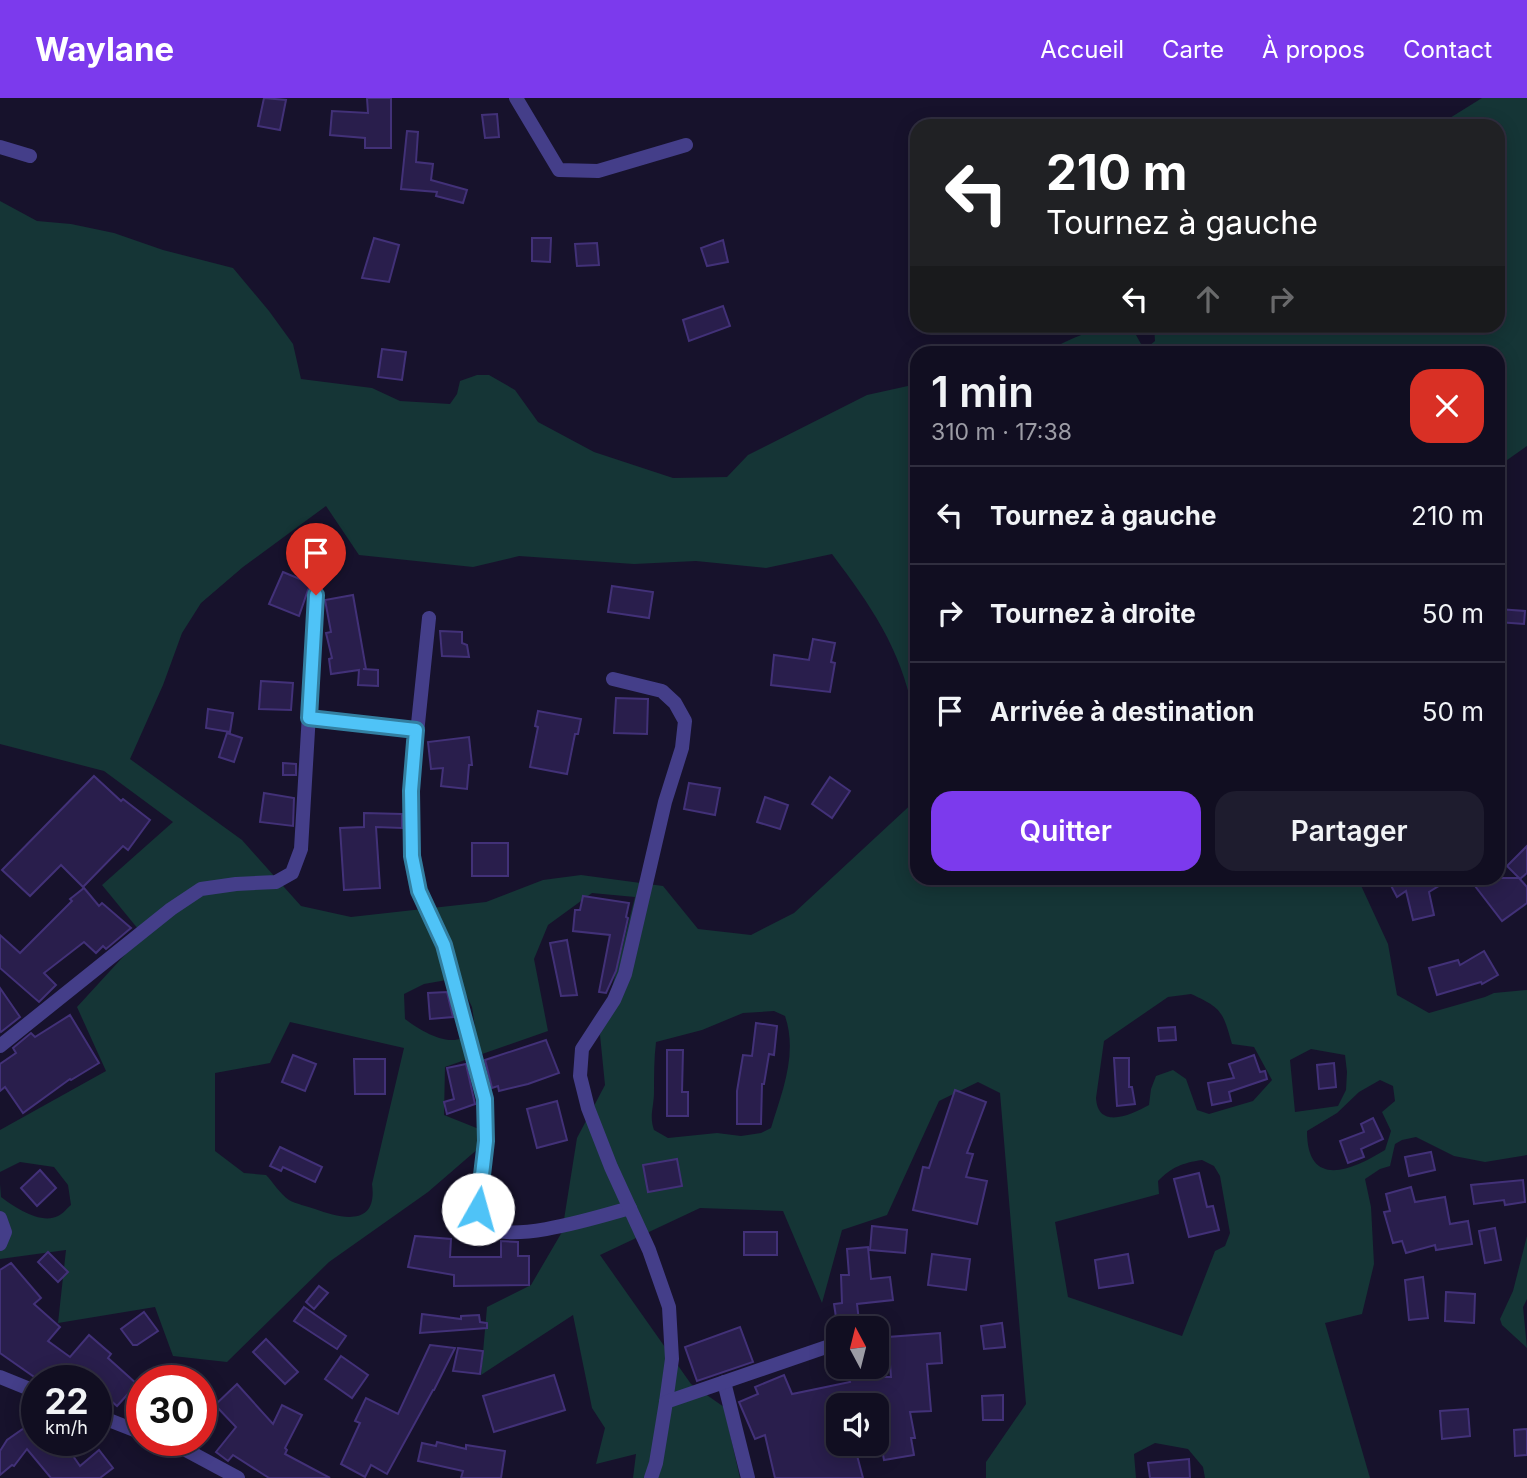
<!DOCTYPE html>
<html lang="fr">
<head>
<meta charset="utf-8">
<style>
  :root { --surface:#110e21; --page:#1e1c2e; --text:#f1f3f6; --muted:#9c9ca5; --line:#302e3f; --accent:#7c3aed }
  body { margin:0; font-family:Inter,sans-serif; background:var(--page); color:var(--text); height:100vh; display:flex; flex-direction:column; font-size:26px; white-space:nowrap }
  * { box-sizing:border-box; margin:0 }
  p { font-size:23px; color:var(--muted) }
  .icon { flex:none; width:38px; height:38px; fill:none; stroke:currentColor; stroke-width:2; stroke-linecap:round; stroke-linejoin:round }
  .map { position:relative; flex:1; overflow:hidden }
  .side { position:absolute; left:910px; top:248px; width:595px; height:539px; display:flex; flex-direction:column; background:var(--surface); border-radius:21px; box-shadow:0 4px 18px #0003,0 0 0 2px var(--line) }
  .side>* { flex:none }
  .hud { position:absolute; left:910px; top:21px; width:595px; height:214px; border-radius:21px; box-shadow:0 4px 18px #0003,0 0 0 2px var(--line); background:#202124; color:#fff; overflow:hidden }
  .needle { width:46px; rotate:353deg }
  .tools { position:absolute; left:826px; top:1218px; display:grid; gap:14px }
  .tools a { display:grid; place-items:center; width:63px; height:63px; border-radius:14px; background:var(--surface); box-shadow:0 4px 18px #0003,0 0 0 2px var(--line); font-size:35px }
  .speed { position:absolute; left:21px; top:1267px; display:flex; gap:14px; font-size:35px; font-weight:700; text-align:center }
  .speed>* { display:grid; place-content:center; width:91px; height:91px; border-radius:50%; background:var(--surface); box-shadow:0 4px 18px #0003,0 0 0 2px var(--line); line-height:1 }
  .speed small { font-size:18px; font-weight:400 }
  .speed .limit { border:10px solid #d22; background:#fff; color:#111 }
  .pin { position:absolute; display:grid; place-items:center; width:60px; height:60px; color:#fff; margin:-72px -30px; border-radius:50% 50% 50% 0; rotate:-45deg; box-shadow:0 0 7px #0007 }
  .pin .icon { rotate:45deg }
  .me { position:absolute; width:77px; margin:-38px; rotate:7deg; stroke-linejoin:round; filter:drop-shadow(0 0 5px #0008) }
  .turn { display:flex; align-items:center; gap:24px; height:147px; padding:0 21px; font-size:32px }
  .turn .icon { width:91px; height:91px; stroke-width:2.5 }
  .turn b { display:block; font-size:49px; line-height:60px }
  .lanes { display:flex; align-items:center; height:66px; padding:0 21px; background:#0003; justify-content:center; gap:35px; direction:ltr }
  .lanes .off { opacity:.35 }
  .round { display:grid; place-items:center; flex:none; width:74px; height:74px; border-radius:21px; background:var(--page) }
  .overview { display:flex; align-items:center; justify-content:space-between; height:119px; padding:0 21px }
  h1 { font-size:42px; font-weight:600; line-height:52px }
  .primary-button { display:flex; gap:14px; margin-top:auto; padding:14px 21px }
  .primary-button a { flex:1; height:80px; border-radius:21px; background:var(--accent); color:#fff; font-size:28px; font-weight:600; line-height:80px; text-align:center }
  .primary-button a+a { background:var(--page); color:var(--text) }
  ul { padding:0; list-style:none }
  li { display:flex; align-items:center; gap:21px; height:98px; padding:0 21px; border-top:2px solid var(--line) }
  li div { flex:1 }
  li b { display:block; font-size:26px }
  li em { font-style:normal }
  header { display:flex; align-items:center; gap:42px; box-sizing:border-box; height:98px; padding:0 35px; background:var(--accent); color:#fff }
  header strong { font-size:33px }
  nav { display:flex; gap:38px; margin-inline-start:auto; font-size:24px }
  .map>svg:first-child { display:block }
  .green { fill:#153536; fill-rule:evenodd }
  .building { fill:#291e4c; stroke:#423178; stroke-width:2 }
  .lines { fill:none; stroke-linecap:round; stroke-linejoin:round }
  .minor { stroke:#443e89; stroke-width:14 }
  .route-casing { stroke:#337fa1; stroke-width:18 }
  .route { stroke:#4fc3f7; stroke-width:12 }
</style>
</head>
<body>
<header>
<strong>Waylane</strong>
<nav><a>Accueil</a><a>Carte</a><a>À propos</a><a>Contact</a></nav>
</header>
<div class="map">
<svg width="1527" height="1380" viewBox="0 0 1527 1380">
  <rect width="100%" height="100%" fill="#17122c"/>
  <g class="green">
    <path d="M1482 0H1527V348L1500 367 1498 256 1045 255C1072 239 1099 227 1131 228L1141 246 1142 254 1155 243 1154 228H1498V28H1437Z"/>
    <path d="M0 103 37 123 71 126 114 135 163 152 233 170 269 213 293 246 301 281 372 290 400 303 450 306 457 296 460 283 477 277H489L515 292 538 324 594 354 673 380 727 379 748 357 867 297 917 286V683C916 660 918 635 913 613 900 549 871 508 832 456L766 470 696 463 634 466 519 458 473 469 359 457 326 408 243 469 201 505 182 535 163 587 130 661 242 742 301 808 351 819 486 804 543 782 581 777 663 788 698 831 751 837 794 815 917 701V780L1358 781 1388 846 1397 897 1429 915 1485 899 1494 895 1527 892V1057L1485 1064 1454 1058 1416 1039 1402 1042 1395 1046 1390 1068 1380 1071 1365 1081 1371 1109 1374 1166 1362 1216 1325 1225 1370 1380H1205L1203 1369 1188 1351 1155 1345 1134 1356 1136 1380H986V1364L1026 1306 1000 995 978 984 939 1003 887 1117 842 1132 822 1205 783 1113 700 1110 600 1157 691 1286 724 1309 740 1380H633L636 1356 596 1366 605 1330 592 1310 573 1217 481 1277 487 1209 531 1187 562 1134 577 1040 605 987 600 937 635 799 592 795 548 827 534 861 548 933 445 969 444 1017 494 1037 428 1094 329 1164 227 1264 173 1258 155 1209 58 1225 66 1152 0 1161V1086L1 1099C14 1109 41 1127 58 1118 63 1116 67 1110 71 1107L68 1087 54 1069 20 1064 0 1074V1032L106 973 77 909 143 837 102 787 173 724 104 673 0 646ZM458 880 472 909 475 929C471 932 467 937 462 940 445 948 418 931 405 921L404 896 424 886ZM1191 896C1222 910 1223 914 1232 946L1254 949 1272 982 1253 1003 1209 1016 1197 1012 1186 981 1173 972 1156 978 1151 991 1149 1007C1131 1017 1098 1032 1096 1000L1104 943 1168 899ZM774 913 785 918C798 956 782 994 771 1030L761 1035 741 1038 717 1035 668 1040 654 1032C649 1018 654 1009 654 994 654 977 654 961 656 944L702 932 743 915ZM290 924 404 950 372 1086C378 1129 342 1121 315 1111 307 1108 296 1106 289 1102 280 1096 273 1084 266 1077L244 1075 215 1053V975L270 965ZM1311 951 1345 957 1347 974 1346 992 1338 1008 1295 1014 1290 962ZM1380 982 1393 988 1395 1003 1382 1014 1391 1033 1385 1052C1351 1073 1307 1091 1307 1033L1337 1015 1359 994ZM1202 1062 1214 1068 1220 1078 1230 1135 1225 1148 1215 1153 1182 1238 1068 1199 1055 1124 1159 1096 1158 1083C1172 1069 1182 1065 1202 1062Z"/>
    <path d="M1527 1138V1201L1523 1209 1527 1250 1502 1227 1500 1221 1513 1193Z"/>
  </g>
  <g class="building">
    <path d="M264 0 286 2 280 32 258 28Z"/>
    <path d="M367 0H391V50H365V40L330 37 332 13 368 15Z"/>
    <path d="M497 16 499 39 485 40 482 17Z"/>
    <path d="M407 33 418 34 416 64 433 66 431 82 467 92 463 105 436 98 437 94 401 91Z"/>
    <path d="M374 140 399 147 389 184 362 180Z"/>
    <path d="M532 140H551L550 164 532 163Z"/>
    <path d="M723 142 728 164 707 168 701 150Z"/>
    <path d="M597 145 599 167 577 168 575 146Z"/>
    <path d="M723 208 730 228 689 243 683 222Z"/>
    <path d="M382 251 406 254 402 282 378 279Z"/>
    <path d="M283 474 312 486 308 492 299 518 269 506Z"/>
    <path d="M612 488 653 494 649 520 608 514Z"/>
    <path d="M353 497 366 571H363L378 572V588L358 587 359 572 331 576 329 561 332 560 326 535 331 534 325 502Z"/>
    <path d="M1498 511 1525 513 1524 526 1498 524Z"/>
    <path d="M440 533 462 534V545L467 547 469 559 442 558Z"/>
    <path d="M813 541 835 545 831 564 835 565 830 594 771 587 774 557 809 562Z"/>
    <path d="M261 583 293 585 291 612 259 611Z"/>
    <path d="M616 600 648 601 647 636 614 635Z"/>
    <path d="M208 611 233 615 230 634 206 630Z"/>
    <path d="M538 613 581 621 578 636H575L567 676 530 669 538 629 535 628Z"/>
    <path d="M227 635 242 640 234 664 219 659Z"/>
    <path d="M469 639 472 667H469L467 691 441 688 443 670 431 671 428 644Z"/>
    <path d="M283 665 296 666V677H283Z"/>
    <path d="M94 678 121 703 123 701 150 722 128 752 123 748 83 789 61 767 30 798 2 772Z"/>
    <path d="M830 679 850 693 832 720 812 706Z"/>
    <path d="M689 685 720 690 715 717 684 711Z"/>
    <path d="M264 695 294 700 293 728 260 724Z"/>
    <path d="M765 699 788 707 780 731 757 724Z"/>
    <path d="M364 715 402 716V730L376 729 380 790 344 792 340 730 364 729Z"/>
    <rect x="472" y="745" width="36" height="33"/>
    <path d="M1527 748V775L1520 781 1507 768Z"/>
    <path d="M1387 780H1452L1429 794 1434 817 1413 822 1406 793 1397 799Z"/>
    <path d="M1486 780H1519L1527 789V805L1502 823 1475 788Z"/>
    <path d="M84 790 99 808 102 805 131 830 106 851 103 848 96 855 84 844 44 875 56 887 39 904 0 870V837L20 855 72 803 70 801Z"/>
    <path d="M583 798 629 805 626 819 628 820 616 873 606 895 599 894 610 837 573 833 575 812H580Z"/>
    <path d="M567 842 577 897 561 898 550 845Z"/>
    <path d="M1484 853 1498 877 1482 886 1481 884 1437 897 1429 870 1458 862 1460 867Z"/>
    <path d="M0 890 20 919 1 934 0 932Z"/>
    <path d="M447 894 453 919 430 921 428 895Z"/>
    <path d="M70 917 99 965 71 982 70 981 23 1015 5 989 0 993V966L16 955 13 950 31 935 35 939Z"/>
    <path d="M756 925 777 928 774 957 769 956 764 986H762L761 1026H737V993L743 957 752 958Z"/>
    <path d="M1175 929 1176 942 1159 943 1158 930Z"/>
    <path d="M546 942 559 975 528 986 499 993 498 988 492 990 485 962Z"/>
    <path d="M667 952H683L682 994H688V1018H667Z"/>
    <path d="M293 957 316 966 305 993 282 984Z"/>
    <path d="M1254 957 1260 974 1265 973 1267 981 1229 994 1231 1003 1212 1007 1208 985 1234 980 1229 966Z"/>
    <path d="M1114 960H1129V989H1132L1135 1006 1117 1008Z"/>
    <path d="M354 961H385V996H355Z"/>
    <path d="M1334 965 1336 989 1319 991 1317 967Z"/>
    <path d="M466 966 475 1006 447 1016 444 1004 454 1001 447 970Z"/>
    <path d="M955 992 986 1004 967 1055 973 1056 966 1079 987 1083 977 1126 913 1112 923 1069 929 1070Z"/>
    <path d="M557 1003 567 1042 537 1050 527 1011Z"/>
    <path d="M1373 1020 1383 1041 1361 1051 1364 1059 1348 1065 1340 1043 1364 1034 1361 1026Z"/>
    <path d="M280 1049 322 1069 315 1084 283 1069 281 1073 270 1068Z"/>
    <path d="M1431 1054 1435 1072 1409 1078 1405 1059Z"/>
    <path d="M677 1061 682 1088 648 1094 643 1067Z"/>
    <path d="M40 1072 56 1090 37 1108 21 1090Z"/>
    <path d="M1199 1075 1207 1109 1213 1108 1219 1132 1189 1139 1174 1081Z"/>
    <path d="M1523 1082 1525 1104 1505 1107 1504 1102 1474 1106 1471 1087Z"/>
    <path d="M1411 1089 1415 1104 1445 1099 1450 1126 1468 1123 1472 1146 1436 1152 1435 1147 1406 1155 1402 1143 1393 1145 1384 1114 1390 1113 1386 1096Z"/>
    <path d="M872 1128 907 1132 905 1155 870 1152Z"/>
    <path d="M1495 1130 1501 1162 1485 1165 1479 1133Z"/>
    <rect x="744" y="1134" width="33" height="23"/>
    <path d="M415 1138 451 1141 450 1159H501V1143L518 1144V1158H529V1187L454 1188V1177L408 1169Z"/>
    <path d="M868 1149 871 1181 890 1179 893 1202 857 1206 859 1223 837 1226 834 1206 842 1205 841 1177H849L847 1151Z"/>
    <path d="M48 1154 68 1174 58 1184 38 1164Z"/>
    <path d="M932 1156 970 1161 966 1192 928 1187Z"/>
    <path d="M1128 1156 1133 1185 1099 1190 1095 1162Z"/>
    <path d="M11 1165 41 1200 34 1206 60 1229 48 1243 70 1259 89 1237 111 1256 108 1260 137 1286 117 1308 96 1290V1283H66L60 1278 57 1283H40L0 1255V1172Z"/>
    <path d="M1423 1179 1428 1220 1409 1222 1405 1182Z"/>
    <path d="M319 1188 328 1195 314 1211 306 1204Z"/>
    <path d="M1446 1194 1475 1196 1474 1225 1445 1223Z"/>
    <path d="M304 1209 346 1238 337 1251 294 1223Z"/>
    <path d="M144 1214 158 1233 137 1247H133L121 1231Z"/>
    <path d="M422 1216 461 1221V1218L479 1217 480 1224 487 1225V1230L420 1235Z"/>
    <path d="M1002 1225 1005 1249 984 1251 981 1228Z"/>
    <path d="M740 1229 753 1264 697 1283 685 1249Z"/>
    <path d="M940 1235 942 1265 927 1266 931 1313 910 1314 915 1340H911L914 1357 884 1362 879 1335 881 1334 878 1307H838V1346H854L863 1380H775L765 1337 755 1341 739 1304 758 1296 755 1289 784 1277 792 1296 850 1284 847 1269H863L865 1279H891L888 1239Z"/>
    <path d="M266 1241 298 1274 285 1286 253 1254Z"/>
    <path d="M430 1247 455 1250 434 1292H433L387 1376 371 1367 365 1379 341 1366 360 1325 355 1323 366 1300 398 1316Z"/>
    <path d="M458 1250 483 1253 480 1276 453 1273Z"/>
    <path d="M341 1258 368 1277 352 1300 325 1281Z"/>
    <path d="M554 1277 565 1312 494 1334 483 1298Z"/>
    <path d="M237 1286 273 1326 282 1307 302 1317 285 1350 287 1352 285 1356 330 1380H269L233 1357 228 1363 216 1354 236 1329 215 1307Z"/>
    <path d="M1003 1297V1322H983L982 1298Z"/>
    <path d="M1468 1311 1470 1338 1442 1341 1440 1313Z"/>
    <path d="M37 1321V1342H62L80 1368 99 1352 113 1370 100 1380H51L27 1351 14 1368 12 1367 0 1377V1353L7 1342Z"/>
    <path d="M1527 1331V1357L1515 1358 1514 1332Z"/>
    <path d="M437 1344 466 1351V1347L505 1353 501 1380H461L463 1373 418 1363 422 1345 436 1348Z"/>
    <path d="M1189 1361 1190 1380H1150L1148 1365Z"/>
  </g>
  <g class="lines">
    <g class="minor">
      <path d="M516 0 559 72 598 73 686 47"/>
      <path d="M0 49 30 58"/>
      <path d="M429 520 411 693 412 758 419 793 444 847 485 1001 486 1043 478 1111C479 1117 480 1123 484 1127 508 1148 601 1118 630 1110"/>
      <path d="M613 581 662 593 675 605 685 623 682 650 665 704 625 876 614 902 582 951 580 978 588 1010 611 1069 649 1152 669 1209 672 1261 666 1304"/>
      <path d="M309 620 416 632"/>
      <path d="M0 948 171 811 201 791 236 786 276 784 292 775 301 751 316 497"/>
      <path d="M0 1120 5 1134 0 1146"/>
      <path d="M0 1279 37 1294"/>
      <path d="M724 1284 748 1380"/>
      <path d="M96 1317 142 1335"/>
      <path d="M160 1342 186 1352 238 1380"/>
      <path d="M651 1380 656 1365 666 1304 838 1245"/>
    </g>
  </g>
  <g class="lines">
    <g class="route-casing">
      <path id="route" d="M316 497 309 620 416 632 411 693 412 758 419 793 444 847 485 1001 486 1043 478 1111"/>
    </g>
    <use href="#route" class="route"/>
  </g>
</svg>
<div class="tools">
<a><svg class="needle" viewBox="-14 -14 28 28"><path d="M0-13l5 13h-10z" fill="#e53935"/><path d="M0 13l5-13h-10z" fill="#9c9ca5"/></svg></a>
<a><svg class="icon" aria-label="sound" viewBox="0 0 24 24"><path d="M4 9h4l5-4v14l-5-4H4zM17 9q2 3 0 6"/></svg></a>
</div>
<div class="speed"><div>22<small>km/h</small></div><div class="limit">30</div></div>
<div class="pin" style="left:316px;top:497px;background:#d93025"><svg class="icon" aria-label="arrive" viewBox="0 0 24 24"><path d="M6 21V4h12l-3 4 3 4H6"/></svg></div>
<svg class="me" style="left:478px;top:1111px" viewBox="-20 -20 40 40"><circle r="19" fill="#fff"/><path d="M0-13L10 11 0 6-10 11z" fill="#4fc3f7"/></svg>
<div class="hud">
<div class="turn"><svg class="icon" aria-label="left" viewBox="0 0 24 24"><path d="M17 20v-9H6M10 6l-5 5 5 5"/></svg><div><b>210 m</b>Tournez à gauche</div></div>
<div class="lanes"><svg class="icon" aria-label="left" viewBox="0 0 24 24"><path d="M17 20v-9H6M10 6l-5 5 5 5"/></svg><svg class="icon off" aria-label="ahead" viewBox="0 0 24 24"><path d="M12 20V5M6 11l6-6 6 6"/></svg><svg class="icon off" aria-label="right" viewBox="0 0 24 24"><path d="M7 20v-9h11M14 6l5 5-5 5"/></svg></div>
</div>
<section class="side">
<div class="overview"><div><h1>1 min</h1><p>310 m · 17:38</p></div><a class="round" style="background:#d93025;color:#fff"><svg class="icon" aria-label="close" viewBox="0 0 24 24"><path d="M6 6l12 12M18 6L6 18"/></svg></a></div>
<ul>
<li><svg class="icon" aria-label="left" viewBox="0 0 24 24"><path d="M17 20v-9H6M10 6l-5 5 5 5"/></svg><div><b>Tournez à gauche</b></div><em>210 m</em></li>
<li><svg class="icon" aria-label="right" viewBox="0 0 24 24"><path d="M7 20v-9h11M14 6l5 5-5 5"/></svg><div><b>Tournez à droite</b></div><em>50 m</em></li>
<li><svg class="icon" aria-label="arrive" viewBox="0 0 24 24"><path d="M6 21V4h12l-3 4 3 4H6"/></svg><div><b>Arrivée à destination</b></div><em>50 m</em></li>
</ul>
<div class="primary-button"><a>Quitter</a><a>Partager</a></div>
</section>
</div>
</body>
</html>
